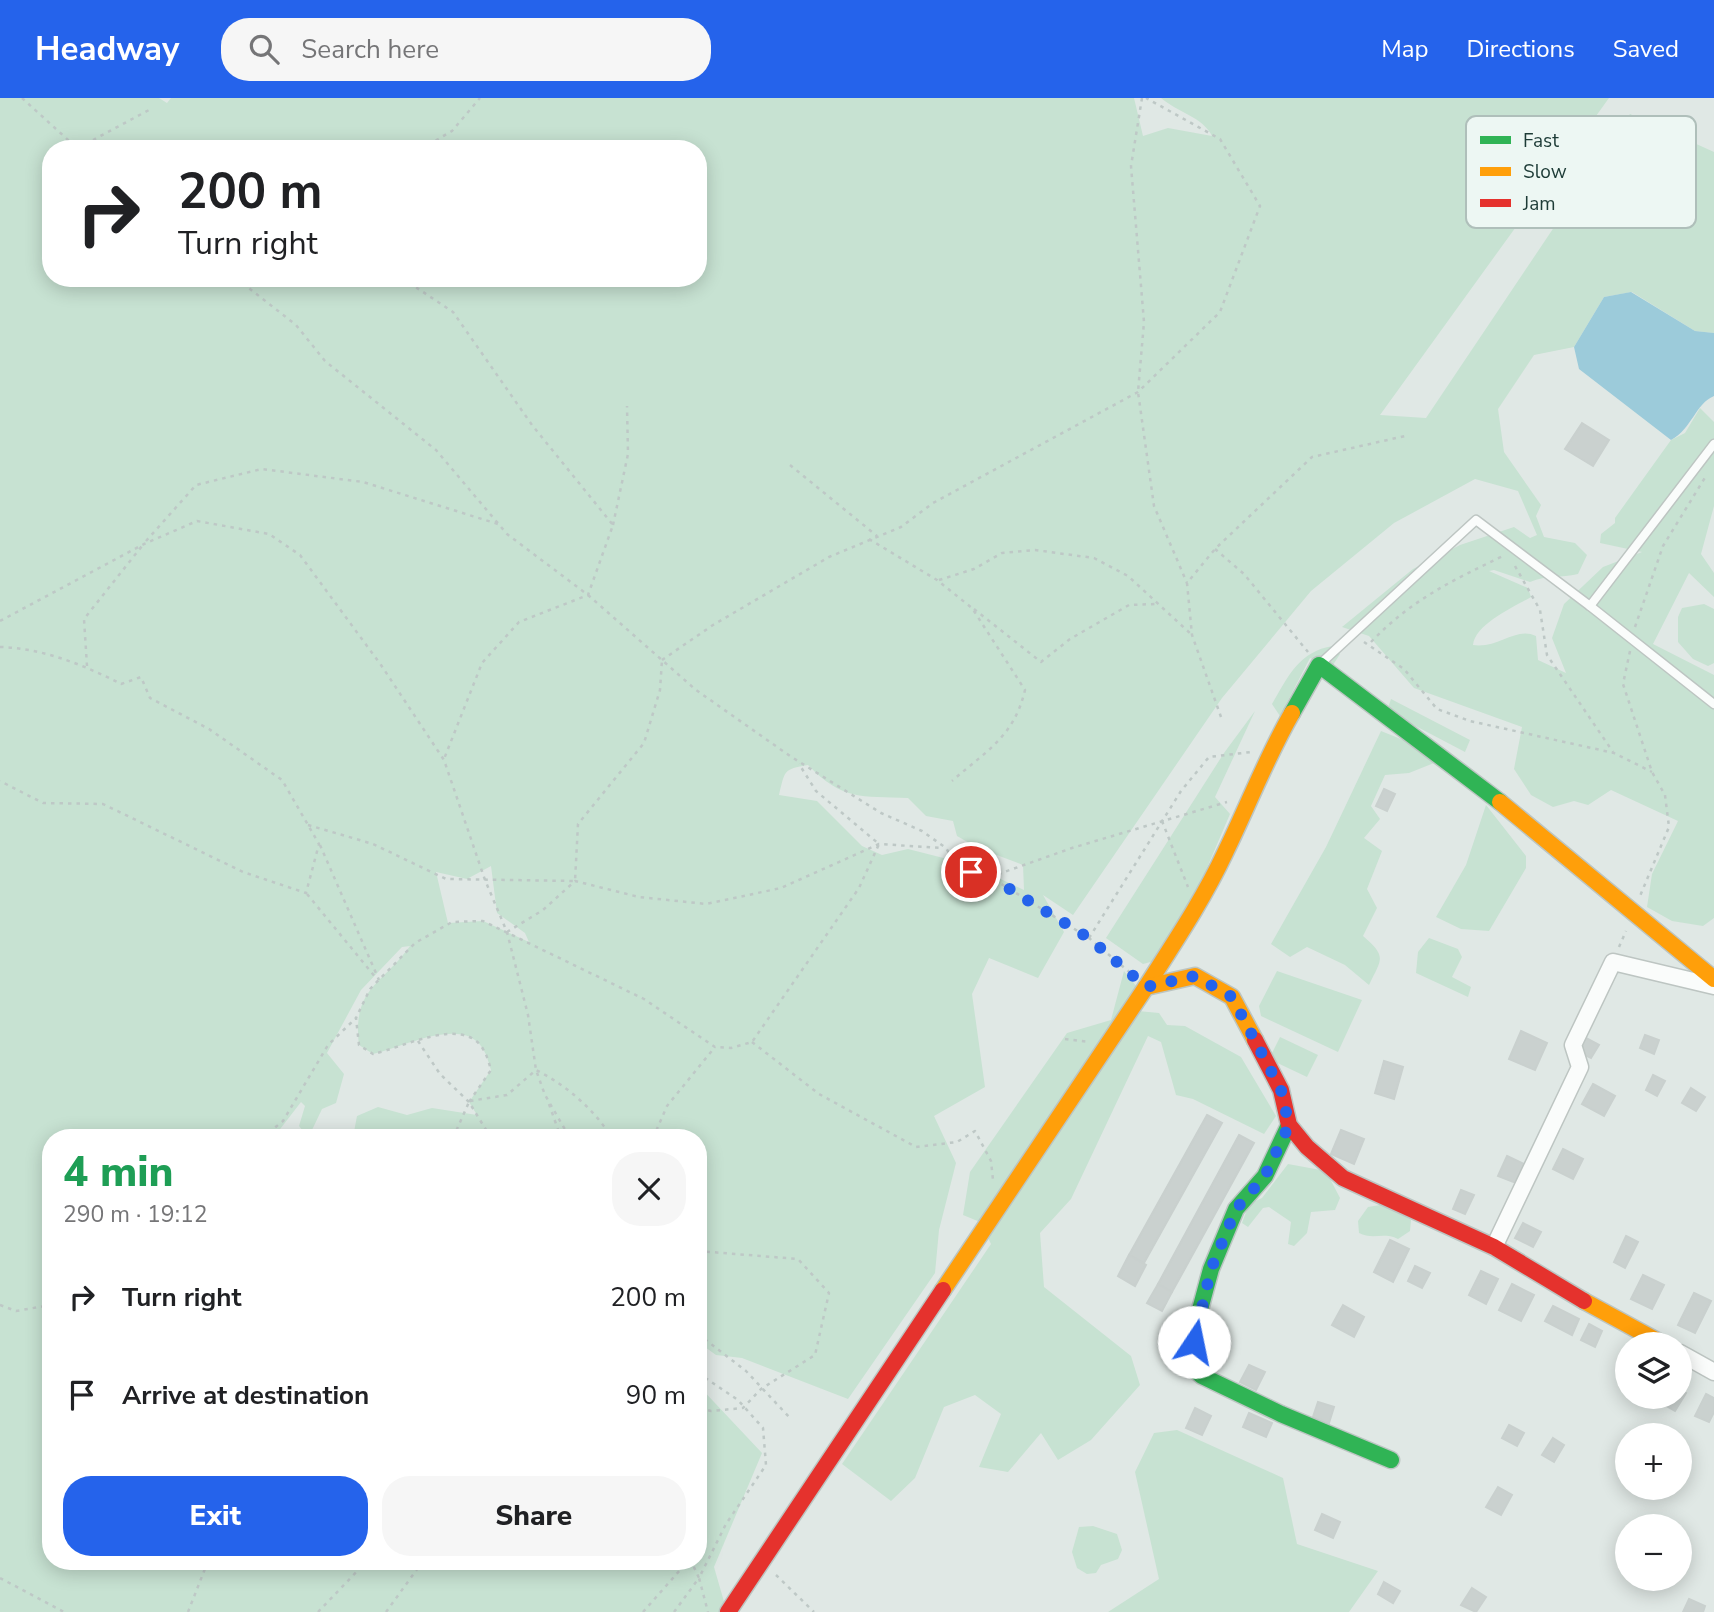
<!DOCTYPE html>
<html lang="en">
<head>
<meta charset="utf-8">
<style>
  :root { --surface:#fff; --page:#f6f6f6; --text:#202124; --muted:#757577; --accent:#2563eb }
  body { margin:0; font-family:"Nunito Sans",sans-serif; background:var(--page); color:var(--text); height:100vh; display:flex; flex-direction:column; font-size:26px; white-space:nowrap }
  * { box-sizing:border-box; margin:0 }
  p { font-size:23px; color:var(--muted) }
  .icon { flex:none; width:38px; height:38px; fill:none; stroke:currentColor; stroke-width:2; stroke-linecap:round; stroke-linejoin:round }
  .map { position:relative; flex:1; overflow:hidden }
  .drawer { position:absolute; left:42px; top:1031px; width:665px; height:441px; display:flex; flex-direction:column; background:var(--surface); border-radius:28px; box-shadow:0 4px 18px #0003 }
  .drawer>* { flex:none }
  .banner { position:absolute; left:42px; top:42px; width:665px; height:147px; border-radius:28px; box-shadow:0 4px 18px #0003; background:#fff; color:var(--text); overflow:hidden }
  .buttons { position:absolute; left:1615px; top:1234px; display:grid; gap:14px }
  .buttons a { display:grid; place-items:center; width:77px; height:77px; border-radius:50%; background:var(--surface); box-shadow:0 4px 18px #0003; font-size:35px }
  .pin { position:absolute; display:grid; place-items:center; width:60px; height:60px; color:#fff; margin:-30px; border:4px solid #fff; border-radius:50%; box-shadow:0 2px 7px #0007 }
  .me { position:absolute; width:77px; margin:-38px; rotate:11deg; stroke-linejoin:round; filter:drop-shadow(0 0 5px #0008) }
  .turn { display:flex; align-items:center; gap:24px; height:147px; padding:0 21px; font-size:32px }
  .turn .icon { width:91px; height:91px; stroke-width:2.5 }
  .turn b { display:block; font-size:49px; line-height:60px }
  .round { display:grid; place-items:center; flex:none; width:74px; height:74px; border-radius:28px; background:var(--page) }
  .head { display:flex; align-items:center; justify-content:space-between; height:119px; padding:0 21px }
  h1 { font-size:42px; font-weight:800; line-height:52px; color:#1e9e55 }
  .action { display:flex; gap:14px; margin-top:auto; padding:14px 21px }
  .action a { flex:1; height:80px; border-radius:28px; background:var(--accent); color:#fff; font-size:28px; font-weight:800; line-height:80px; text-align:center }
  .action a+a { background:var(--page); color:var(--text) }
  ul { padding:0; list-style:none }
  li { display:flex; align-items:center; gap:21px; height:98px; padding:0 21px }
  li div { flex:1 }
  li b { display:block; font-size:26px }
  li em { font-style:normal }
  header { display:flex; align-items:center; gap:42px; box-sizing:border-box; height:98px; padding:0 35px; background:var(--accent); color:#fff }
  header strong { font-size:33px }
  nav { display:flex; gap:38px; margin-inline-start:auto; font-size:24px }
  .search { width:490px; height:63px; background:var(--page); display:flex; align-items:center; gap:18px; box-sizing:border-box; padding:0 24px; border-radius:28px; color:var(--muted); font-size:26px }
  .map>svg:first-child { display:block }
  .green { fill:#c7e2d2; fill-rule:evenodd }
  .water { fill:#9ccbda }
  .building { fill:#cad1cf; stroke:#c9d0ce; stroke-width:2 }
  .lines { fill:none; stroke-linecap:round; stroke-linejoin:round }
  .lane-casing { stroke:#bdc5c2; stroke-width:11 }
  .street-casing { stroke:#bdc5c2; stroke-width:19 }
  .fast-casing { stroke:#bcc5c2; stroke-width:19 }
  .slow-casing { stroke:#bcc5c2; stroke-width:19 }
  .jam-casing { stroke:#bcc5c2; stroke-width:19 }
  .path { stroke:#bec8c6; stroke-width:2.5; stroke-dasharray:3.5 5; stroke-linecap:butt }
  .lane { stroke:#fafcfb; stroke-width:8 }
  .street { stroke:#fafcfb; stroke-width:16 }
  .fast { stroke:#30b455; stroke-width:16 }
  .slow { stroke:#ff9f0a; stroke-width:16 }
  .jam { stroke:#e5322d; stroke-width:16 }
  .route { stroke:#2563eb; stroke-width:12; stroke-dasharray:0 21.6 }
  .key { fill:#edf7f3; stroke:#afbfba; stroke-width:2 }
  .key-label { font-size:19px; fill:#1d3b36 }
</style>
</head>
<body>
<header>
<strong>Headway</strong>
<div class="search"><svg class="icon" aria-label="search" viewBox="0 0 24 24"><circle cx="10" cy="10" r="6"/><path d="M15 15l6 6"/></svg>Search here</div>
<nav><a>Map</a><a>Directions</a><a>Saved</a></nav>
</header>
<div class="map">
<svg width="1714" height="1514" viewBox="0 0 1714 1514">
  <rect width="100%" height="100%" fill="#e0e8e5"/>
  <g class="green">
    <path d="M0 0H159L167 5 171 0H1134L1143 38 1168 30 1212 38C1203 19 1177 14 1161 0H1609L1380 317 1426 320 1630 16 1714 54V235L1695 233 1632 194 1604 199 1574 249 1534 257 1498 311 1504 354 1541 407 1536 418 1544 439 1575 445 1587 457 1578 476C1561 480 1547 477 1530 484L1494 472 1489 473 1528 490 1531 499C1514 509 1475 526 1473 547 1498 551 1516 528 1536 538L1538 562 1566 575 1552 540 1564 506 1603 469 1642 454 1600 445 1601 436 1615 425V420L1671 342 1685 335 1700 310 1714 324V408L1701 456 1714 475V499L1689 475 1653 546 1714 577V820L1703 828 1672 823 1647 809 1652 776 1678 723 1611 692 1588 707 1574 703 1553 709 1531 697 1514 671 1522 629 1414 590 1369 538 1342 529 1413 471 1460 447 1514 429 1530 440 1537 437 1518 393 1475 381 1394 425 1311 493 1222 600 1073 817 1043 797 1064 834 1038 880 989 860 972 896 985 989 934 1018 956 1065 939 1132 935 1175 848 1301 742 1260 716 1257 698 1244V1040L353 1039 357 1018 378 1009 407 1017 432 1010 477 1017 469 1004 491 972C489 966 487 957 483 951 463 917 402 950 373 956L359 947C352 890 382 887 410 848L402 849 361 892 327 955 344 976 336 1005 322 1011 312 1032 303 1033 299 1028 305 1008 301 1004 274 1039 51 1040V1463H698V1287L762 1355 714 1469 727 1514H0ZM51 51H698V180H51ZM808 667C843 703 861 698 908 700L926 718 953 723 957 738 978 750 1023 767 1024 792 971 767 908 751 882 757 862 748 817 703 779 697C785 673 783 671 808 667ZM491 768 497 815 525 835 529 844 483 823 448 825 436 774 467 781Z"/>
    <path d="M1704 506 1714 511V565L1708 568 1693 561 1678 544V519L1682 510Z"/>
    <path d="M1333 548 1340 556 1331 570 1310 560 1280 618 1272 606C1288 579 1299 553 1333 548Z"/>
    <path d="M1391 601 1470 642 1465 654 1387 613Z"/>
    <path d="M1255 613 1215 699 1230 716 1189 812 1173 858 1143 866 1106 840 1224 655Z"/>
    <path d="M1381 633 1438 656 1434 665 1409 675 1385 677 1371 708 1380 721 1364 740 1382 753 1367 791 1377 810 1363 838C1387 859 1382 860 1369 887L1345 867 1307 849 1290 859 1271 846 1326 749Z"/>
    <path d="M1486 707 1526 758V770L1489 833 1461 831 1436 819 1466 767Z"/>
    <path d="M1429 840 1458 851 1462 859 1452 879 1471 889 1468 899 1416 875 1418 854Z"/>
    <path d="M1124 873 1137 889 1138 913 1159 915 1167 927 1185 928 1241 959 1276 1018 1264 1036 1193 1001 1176 997 1161 944 1148 938 1071 1101 1040 1135 1044 1189 1131 1258 1140 1287 1091 1342 1058 1362 1041 1335 1008 1374 979 1369 1001 1316 975 1297 944 1309 915 1380 891 1403 842 1366 991 1146 980 1124 963 1117 970 1074 1067 935 1111 922Z"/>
    <path d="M1277 873 1362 902 1338 954 1261 918 1259 908Z"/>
    <path d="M1280 939 1318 957 1307 979 1269 961Z"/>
    <path d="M1288 1066 1326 1073 1340 1100 1335 1112 1311 1114 1307 1135 1294 1148 1288 1146 1291 1124 1269 1109 1263 1110 1248 1129 1242 1125 1249 1106 1262 1100Z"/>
    <path d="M1386 1106 1411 1122 1410 1133 1398 1141C1384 1134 1372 1142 1359 1135L1358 1123 1368 1109Z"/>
    <path d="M1177 1332 1283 1380 1297 1446 1378 1473 1349 1514H1108L1159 1481 1135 1374 1154 1335Z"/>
    <path d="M1093 1428 1117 1436 1122 1452 1118 1461 1101 1467 1096 1475 1087 1476 1077 1470 1072 1454 1079 1429Z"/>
  </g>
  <path class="water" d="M1631 194 1695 233 1714 235V298C1695 306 1692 331 1671 342L1579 271 1574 249 1604 199Z"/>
  <g class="building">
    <path d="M1582 325 1609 342 1593 368 1565 351Z"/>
    <path d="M1384 691 1395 696 1387 713 1376 708Z"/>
    <path d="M1521 933 1547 945 1535 972 1509 961Z"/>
    <path d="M1645 937 1659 942 1654 956 1640 950Z"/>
    <path d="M1584 939 1599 947 1591 960 1577 953Z"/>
    <path d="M1384 963 1403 969 1394 1001 1375 995Z"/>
    <path d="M1653 977 1665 983 1657 998 1646 992Z"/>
    <path d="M1593 986 1615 998 1604 1018 1582 1006Z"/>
    <path d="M1691 990 1705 999 1696 1013 1682 1005Z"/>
    <path d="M1207 1017 1222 1025 1144 1165 1129 1157Z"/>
    <path d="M1341 1032 1364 1041 1354 1066 1331 1056Z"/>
    <path d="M1239 1037 1254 1045 1172 1194 1158 1186Z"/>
    <path d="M1563 1051 1583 1061 1573 1081 1553 1071Z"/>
    <path d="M1507 1058 1524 1066 1516 1085 1498 1078Z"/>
    <path d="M1461 1092 1474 1097 1465 1116 1453 1111Z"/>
    <path d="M1523 1125 1541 1134 1533 1149 1515 1140Z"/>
    <path d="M1626 1138 1638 1144 1625 1170 1614 1164Z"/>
    <path d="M1390 1142 1409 1151 1393 1184 1374 1174Z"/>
    <path d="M1129 1157 1146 1167 1135 1188 1118 1178Z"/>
    <path d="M1415 1168 1430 1175 1422 1190 1408 1183Z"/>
    <path d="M1481 1173 1498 1181 1486 1206 1469 1197Z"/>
    <path d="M1643 1177 1664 1187 1652 1211 1631 1201Z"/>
    <path d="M1158 1186 1172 1194 1162 1213 1147 1205Z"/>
    <path d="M1512 1186 1534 1197 1521 1223 1499 1212Z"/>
    <path d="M1694 1195 1711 1203 1695 1235 1678 1227Z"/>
    <path d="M1343 1207 1364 1219 1354 1239 1332 1227Z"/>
    <path d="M1553 1208 1579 1221 1572 1237 1545 1223Z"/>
    <path d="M1589 1226 1602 1233 1595 1249 1581 1242Z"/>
    <path d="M1249 1267 1265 1274 1256 1292 1240 1284Z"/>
    <path d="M1680 1291 1686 1295 1675 1313 1663 1306 1667 1298H1680Z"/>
    <path d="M1706 1296 1714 1300V1314L1709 1324 1695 1318Z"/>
    <path d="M1318 1304 1334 1309 1329 1325 1313 1319Z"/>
    <path d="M1195 1310 1211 1318 1202 1337 1186 1330Z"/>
    <path d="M1249 1315 1272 1325 1266 1339 1243 1329Z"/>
    <path d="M1509 1327 1524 1335 1517 1348 1502 1340Z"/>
    <path d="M1553 1340 1564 1347 1554 1364 1542 1357Z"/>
    <path d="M1498 1389 1512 1397 1501 1417 1486 1409Z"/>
    <path d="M1322 1416 1340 1424 1333 1440 1315 1432Z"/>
    <path d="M1384 1484 1400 1493 1393 1505 1378 1496Z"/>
    <path d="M1472 1490 1486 1499 1476 1514 1461 1507Z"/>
    <path d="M1689 1501 1705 1508 1703 1514H1683Z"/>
  </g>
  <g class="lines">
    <g class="lane-casing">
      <g id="lane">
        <path d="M1590 508 1714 606"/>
        <path d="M1319 567 1476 422 1590 508 1714 346"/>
      </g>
    </g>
    <g class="street-casing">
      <g id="street">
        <path d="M1494 1149 1580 969 1573 947 1613 864 1714 888"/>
        <path d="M1680 1255 1714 1274"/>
      </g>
    </g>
    <g class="fast-casing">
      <g id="fast">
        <path d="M1292 615 1319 567 1500 704"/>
        <path d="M1289 1027 1265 1078 1236 1111 1211 1171 1198 1219 1190 1268 1202 1278 1281 1316 1391 1362"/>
      </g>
    </g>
    <g class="slow-casing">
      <g id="slow">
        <path d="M1500 704 1714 881"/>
        <path d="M1146 889C1174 845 1203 802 1225 755 1248 708 1266 660 1292 615"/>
        <path d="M943 1192 1146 889 1195 878 1232 899 1255 942"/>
        <path d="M1584 1203 1663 1246"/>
      </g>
    </g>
    <g class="jam-casing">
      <g id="jam">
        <path d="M1255 942 1281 992 1289 1027 1307 1049 1343 1080 1494 1149 1584 1203"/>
        <path d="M728 1514 943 1192"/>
      </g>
    </g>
    <g class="path">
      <path d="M22 0 78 51"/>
      <path d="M1142 0 1131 68 1144 224 1138 294 1154 408 1187 485"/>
      <path d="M78 50 149 12"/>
      <path d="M421 51 452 33 480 0"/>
      <path d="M236 180 296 227 325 263 436 352 507 436 588 497 696 592 790 658 881 715 922 733 946 750 955 765 975 777 990 779 1089 840 1134 878"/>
      <path d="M402 180 453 214 532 327 613 427 588 497 519 524 482 565 444 661"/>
      <path d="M790 367 877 438"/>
      <path d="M613 427 628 356 627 308"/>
      <path d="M869 441 937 482 972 510 1025 592C1014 639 986 653 952 683"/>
      <path d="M146 443 196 387 262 371 363 384 498 426"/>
      <path d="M1215 451 1244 476 1308 554"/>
      <path d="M1515 468 1540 512 1547 557 1613 654"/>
      <path d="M939 482 974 471 1002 455 1035 452 1094 460 1128 478 1192 537"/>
      <path d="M974 511 1041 564 1070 541 1129 507 1156 506"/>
      <path d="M0 523 144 446 197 423 269 436 300 457 381 567 444 662 485 782 507 834 528 917 536 972 545 997 570 1040"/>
      <path d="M1635 529 1663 448 1706 378"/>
      <path d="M1364 544 1404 571 1437 611 1470 623 1614 655 1652 674"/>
      <path d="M1371 544C1411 502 1453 482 1505 457"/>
      <path d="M0 549C42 550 84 567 121 586L141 579 150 600 209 631 282 682 319 746 306 795 243 774 103 706 43 705 0 683"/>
      <path d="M1630 553 1623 586 1652 674 1665 697 1669 729 1640 798"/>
      <path d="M662 562 713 527 829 459 901 429 933 405 1138 294 1220 214 1260 108 1220 41 1146 0"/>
      <path d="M87 568 84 521 142 448"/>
      <path d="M1221 619 1192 537 1187 485 1215 451 1312 359 1405 338"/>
      <path d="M1162 723 1188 789"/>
      <path d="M308 727 373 746 446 781 575 783 578 726 644 645 660 592 662 562"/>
      <path d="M320 747 379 882"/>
      <path d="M990 779 1072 750 1227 704"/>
      <path d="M307 796 376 880"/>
      <path d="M507 834 543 812 575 783 639 799 706 806 781 790 879 746 942 750"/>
      <path d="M1089 840 1181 693 1209 659 1251 654"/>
      <path d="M1619 849 1626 833"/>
      <path d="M1065 941 1090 944"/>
      <path d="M418 943 440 976 469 1004"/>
      <path d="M752 944 819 996 916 1049 957 1044 975 1033 991 1063 993 1082"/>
      <path d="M470 1003 507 997 536 972C566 987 594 1011 612 1040"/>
      <path d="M549 1006 561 1040"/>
      <path d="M262 1040 283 1023 328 947 356 920"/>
      <path d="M453 1040 469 1004"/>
      <path d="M491 1040 469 1004 491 972C489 965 487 957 483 951 463 917 402 950 373 956L359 947 356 920 370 891 415 845 452 824 483 823 644 901 715 949 731 950 752 944 859 790 879 746 816 693 799 666"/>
      <path d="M653 1040 667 1008 715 949"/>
      <path d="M698 1153 798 1161 829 1195 815 1257 761 1291 743 1310 711 1313 698 1310"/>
      <path d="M0 1207 16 1213 51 1207"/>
      <path d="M698 1236 746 1273 790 1320"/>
      <path d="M698 1275 738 1302 763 1330 766 1367 726 1426 699 1480 708 1514"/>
      <path d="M776 1477 814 1514"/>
      <path d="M0 1480 64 1514"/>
      <path d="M188 1514 208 1463"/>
      <path d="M318 1514 367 1463"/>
      <path d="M386 1514 423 1463"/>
      <path d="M643 1514 688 1463"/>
      <path d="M674 1514 699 1480 691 1463"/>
    </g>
    <use href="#lane" class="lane"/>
    <use href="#street" class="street"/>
    <use href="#fast" class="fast"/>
    <use href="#slow" class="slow"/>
    <use href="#jam" class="jam"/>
  </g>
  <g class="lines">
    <path class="route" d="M971 774 975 777 990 779 1089 840 1146 889 1195 878 1232 899 1281 992 1289 1027 1265 1078 1236 1111 1211 1171 1194 1244"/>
  </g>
  <rect x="1466" y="18" width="230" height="112" rx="10" class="key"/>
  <rect x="1480" y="38" width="31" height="8" fill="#30b455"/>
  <rect x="1480" y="69" width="31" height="9" fill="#ff9f0a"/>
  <rect x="1480" y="101" width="31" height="8" fill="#e5322d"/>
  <g class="key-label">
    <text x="1523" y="49">Fast</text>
    <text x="1523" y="80">Slow</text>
    <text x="1523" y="112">Jam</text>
  </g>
</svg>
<div class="buttons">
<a><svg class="icon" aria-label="layers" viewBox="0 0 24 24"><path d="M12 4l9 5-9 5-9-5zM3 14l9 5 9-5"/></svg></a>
<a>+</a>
<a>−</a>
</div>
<div class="pin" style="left:971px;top:774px;background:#d93025"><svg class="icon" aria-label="arrive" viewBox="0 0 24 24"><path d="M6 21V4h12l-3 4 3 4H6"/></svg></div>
<svg class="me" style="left:1194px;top:1244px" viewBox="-20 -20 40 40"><circle r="19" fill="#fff"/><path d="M0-13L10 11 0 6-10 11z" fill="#2563eb"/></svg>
<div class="banner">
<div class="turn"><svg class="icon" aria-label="right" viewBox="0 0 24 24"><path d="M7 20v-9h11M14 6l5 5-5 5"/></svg><div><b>200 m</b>Turn right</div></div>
</div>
<section class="drawer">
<div class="head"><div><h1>4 min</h1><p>290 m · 19:12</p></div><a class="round"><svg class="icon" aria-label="close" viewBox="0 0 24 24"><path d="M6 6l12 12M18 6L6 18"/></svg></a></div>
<ul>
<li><svg class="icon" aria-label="right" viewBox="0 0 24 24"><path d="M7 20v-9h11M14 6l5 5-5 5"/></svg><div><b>Turn right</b></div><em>200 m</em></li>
<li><svg class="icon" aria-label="arrive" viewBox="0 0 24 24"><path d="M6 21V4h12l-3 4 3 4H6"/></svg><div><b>Arrive at destination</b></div><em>90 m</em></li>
</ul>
<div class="action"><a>Exit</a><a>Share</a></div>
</section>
</div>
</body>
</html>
